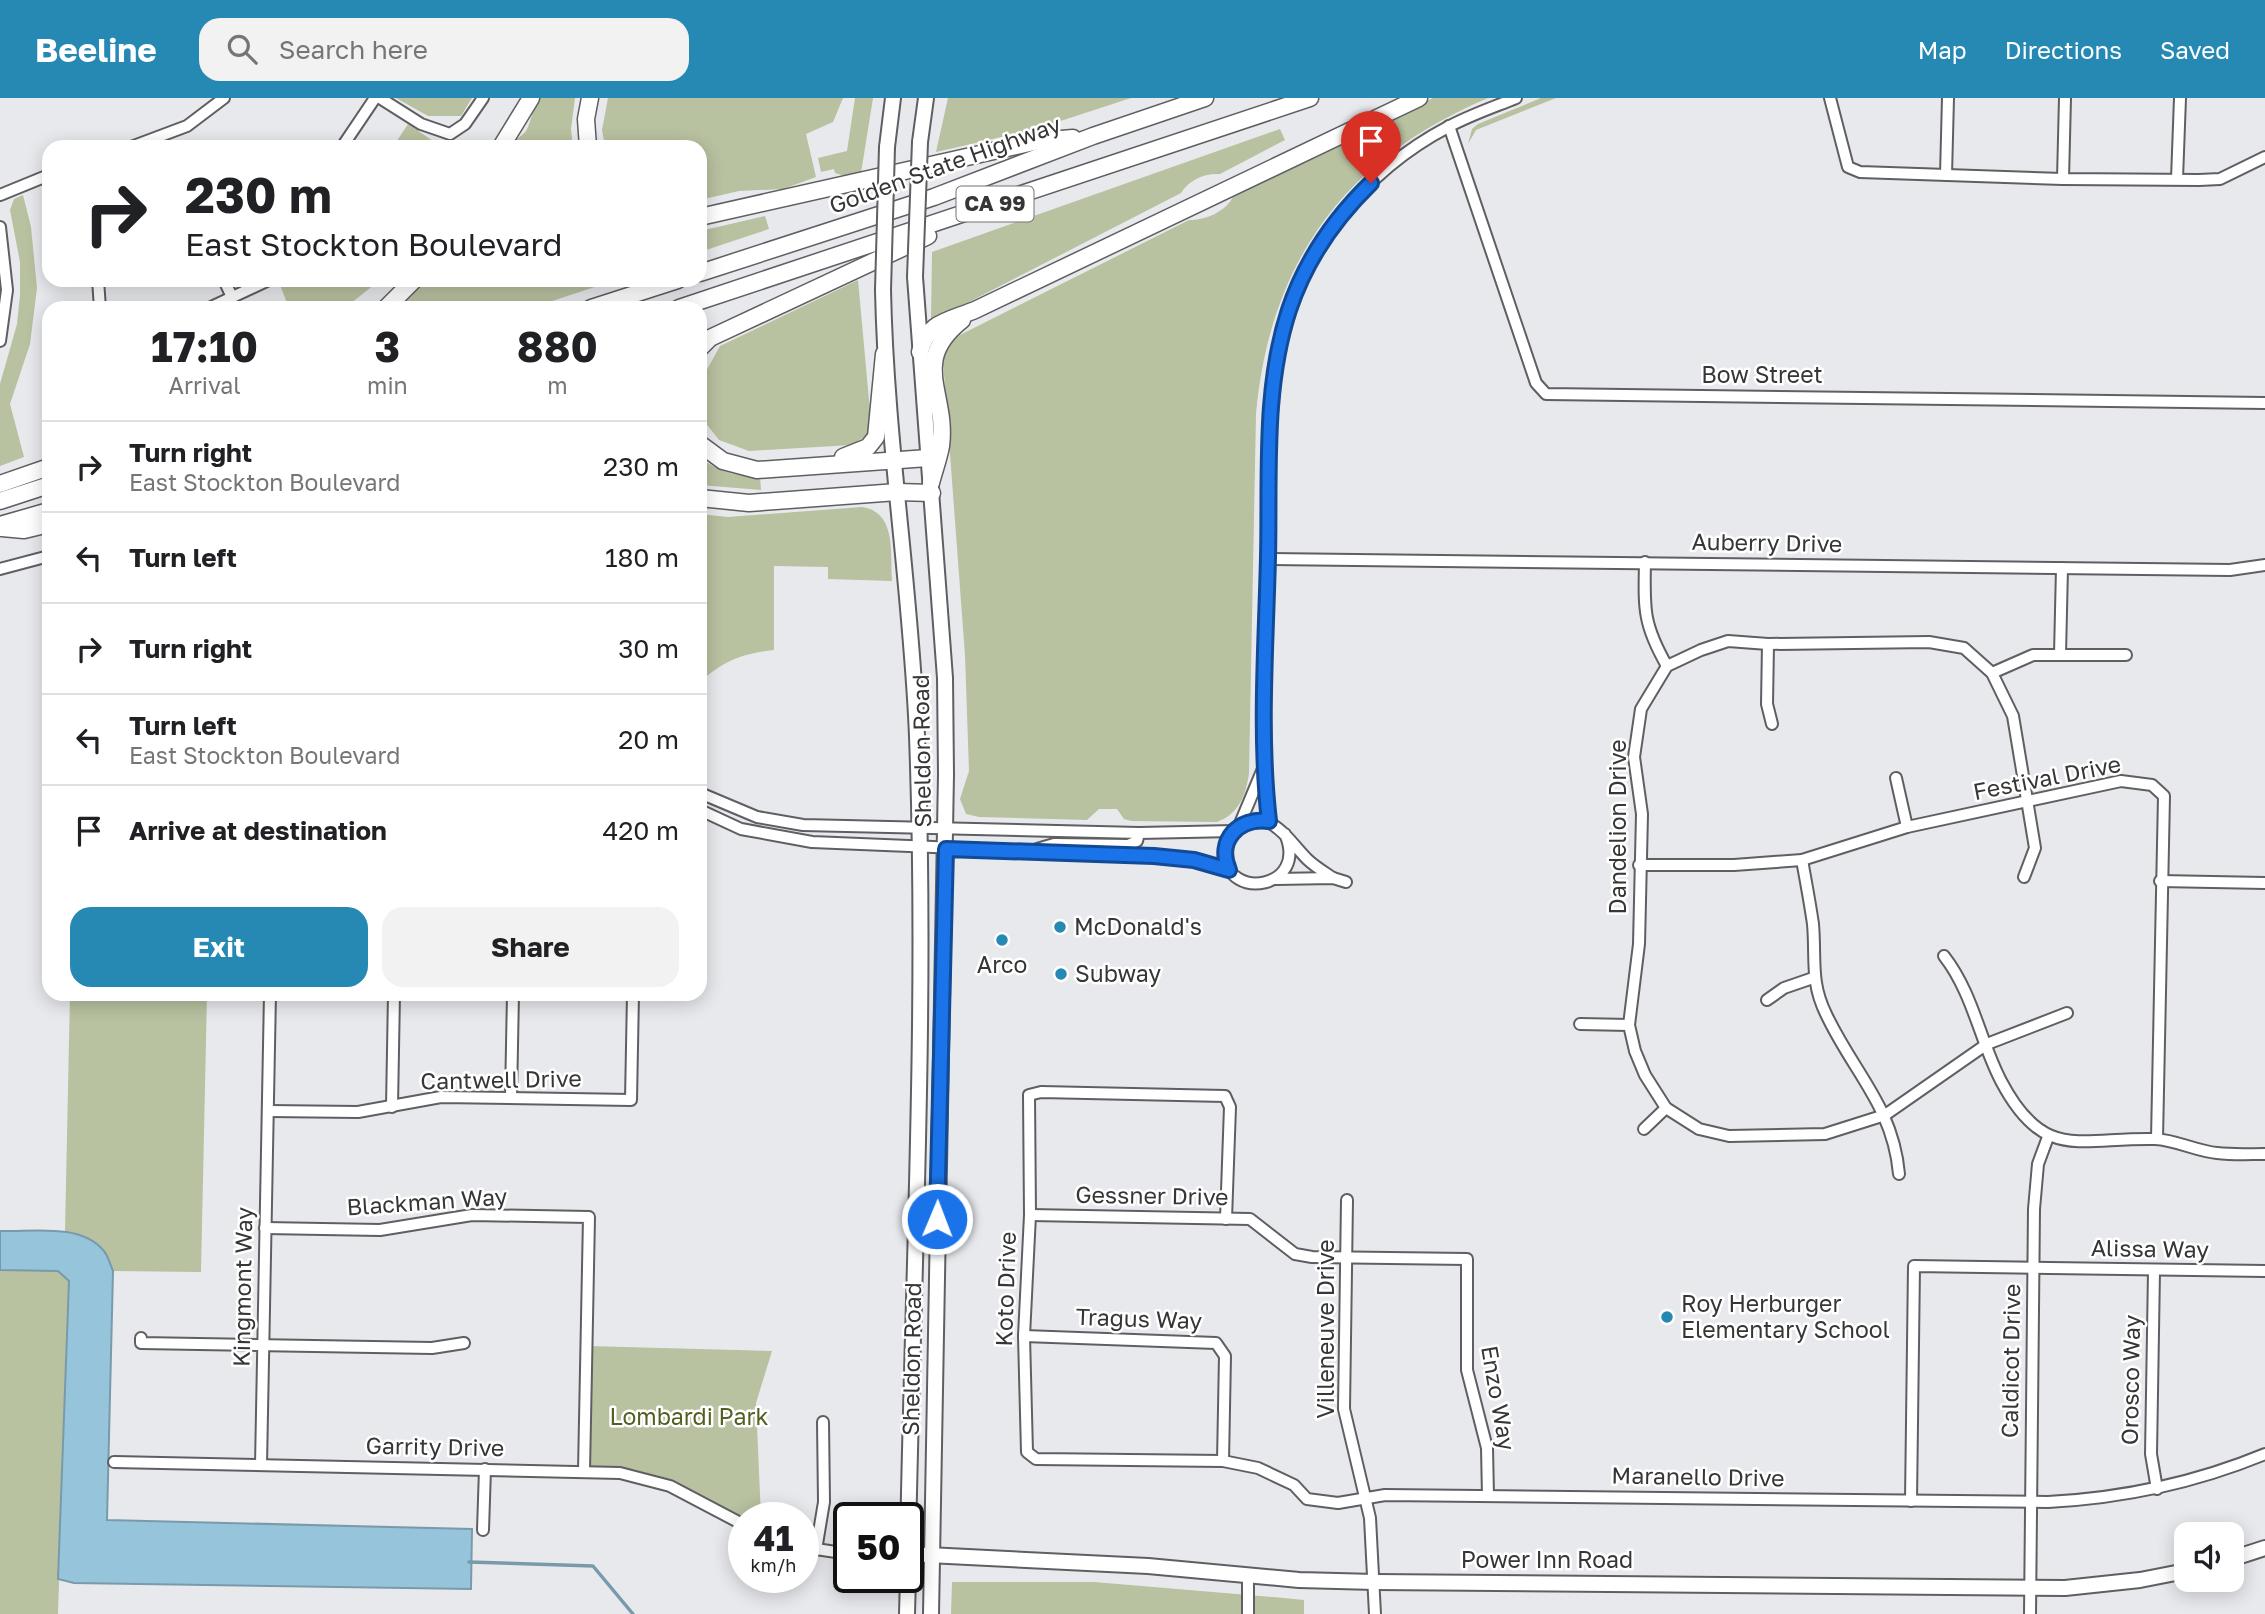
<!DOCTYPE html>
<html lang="en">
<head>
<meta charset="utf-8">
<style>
  :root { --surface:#fff; --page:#f2f2f2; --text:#202124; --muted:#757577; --line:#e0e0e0; --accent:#2689b3 }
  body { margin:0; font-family:"Golos Text",sans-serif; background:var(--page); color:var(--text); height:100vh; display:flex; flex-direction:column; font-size:26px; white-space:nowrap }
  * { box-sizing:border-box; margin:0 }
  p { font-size:23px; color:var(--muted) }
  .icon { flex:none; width:38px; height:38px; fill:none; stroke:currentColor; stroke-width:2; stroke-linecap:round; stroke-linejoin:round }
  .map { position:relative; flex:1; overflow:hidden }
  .drawer { position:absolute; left:42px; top:203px; width:665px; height:700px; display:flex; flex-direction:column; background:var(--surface); border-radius:21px; box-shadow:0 4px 18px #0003 }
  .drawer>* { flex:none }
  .top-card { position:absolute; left:42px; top:42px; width:665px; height:147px; border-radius:21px; box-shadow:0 4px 18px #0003; background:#fff; color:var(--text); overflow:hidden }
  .controls { position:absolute; left:2174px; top:1424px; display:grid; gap:14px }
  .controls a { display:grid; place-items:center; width:70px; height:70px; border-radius:14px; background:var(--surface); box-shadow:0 4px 18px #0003; font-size:35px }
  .speed { position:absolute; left:728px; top:1404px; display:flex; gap:14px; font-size:35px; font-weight:700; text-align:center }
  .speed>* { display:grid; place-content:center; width:91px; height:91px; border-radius:50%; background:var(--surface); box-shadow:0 4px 18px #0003; line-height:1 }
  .speed small { font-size:18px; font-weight:400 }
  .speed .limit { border:4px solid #111; border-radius:10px; background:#fff; color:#111 }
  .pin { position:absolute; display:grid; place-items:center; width:60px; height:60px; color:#fff; margin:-72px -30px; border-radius:50% 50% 50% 0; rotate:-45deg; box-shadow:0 0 7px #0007 }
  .pin .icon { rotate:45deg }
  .me { position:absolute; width:77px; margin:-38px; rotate:1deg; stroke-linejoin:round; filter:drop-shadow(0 0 5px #0008) }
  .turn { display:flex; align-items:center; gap:24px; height:147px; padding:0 28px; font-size:32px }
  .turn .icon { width:91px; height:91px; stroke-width:2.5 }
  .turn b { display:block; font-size:49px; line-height:60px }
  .eta { display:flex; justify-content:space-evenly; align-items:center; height:119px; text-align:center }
  .eta b { font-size:42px; font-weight:700; line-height:49px }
  .action { display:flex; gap:14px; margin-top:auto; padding:14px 28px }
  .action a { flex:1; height:80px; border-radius:21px; background:var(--accent); color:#fff; font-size:28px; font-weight:700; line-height:80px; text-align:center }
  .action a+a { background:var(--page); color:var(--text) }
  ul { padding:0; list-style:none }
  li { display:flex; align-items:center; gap:21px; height:91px; padding:0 28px; border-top:2px solid var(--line) }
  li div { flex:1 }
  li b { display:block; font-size:26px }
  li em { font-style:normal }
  header { display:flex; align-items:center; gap:42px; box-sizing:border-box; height:98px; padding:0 35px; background:var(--accent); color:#fff }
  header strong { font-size:33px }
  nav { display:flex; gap:38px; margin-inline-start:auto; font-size:24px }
  .search { width:490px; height:63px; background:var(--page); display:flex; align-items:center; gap:18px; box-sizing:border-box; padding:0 24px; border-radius:21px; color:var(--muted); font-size:26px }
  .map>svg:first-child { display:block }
  .green { fill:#b8c1a0 }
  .water { fill:#96c5db; stroke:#799aaa; stroke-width:2 }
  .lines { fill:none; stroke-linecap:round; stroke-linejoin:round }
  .stream { stroke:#799aaa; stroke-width:3.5 }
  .minor-casing { stroke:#5f5f63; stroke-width:14 }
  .major-casing { stroke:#5f5f63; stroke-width:18 }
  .highway-casing { stroke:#5f5f63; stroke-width:19 }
  .minor { stroke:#fff; stroke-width:10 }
  .major { stroke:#fff; stroke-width:14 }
  .highway { stroke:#fff; stroke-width:16 }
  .major-bridge-casing { stroke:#5f5f63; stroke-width:18; stroke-linecap:butt }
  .major-bridge { stroke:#fff; stroke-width:14 }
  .route-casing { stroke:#114b97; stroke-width:18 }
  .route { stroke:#1a73e8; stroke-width:12 }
  .poi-dot { fill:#2689b3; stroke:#fff; stroke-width:2.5 }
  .labels { text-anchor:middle; stroke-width:5; stroke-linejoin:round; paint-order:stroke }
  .shield { fill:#fff; stroke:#727273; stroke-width:2 }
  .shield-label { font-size:21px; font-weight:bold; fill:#363637 }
  .street-label { font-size:23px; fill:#363637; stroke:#fff }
  .poi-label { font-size:23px; fill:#363637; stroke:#fff; text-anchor:start }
  .park-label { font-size:23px; fill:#525f20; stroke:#fff }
</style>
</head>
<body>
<header>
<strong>Beeline</strong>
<div class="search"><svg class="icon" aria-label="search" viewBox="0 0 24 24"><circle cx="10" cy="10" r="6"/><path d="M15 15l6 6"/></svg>Search here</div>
<nav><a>Map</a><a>Directions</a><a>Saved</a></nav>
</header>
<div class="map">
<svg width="2265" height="1516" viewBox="0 0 2265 1516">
  <rect width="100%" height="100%" fill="#e8e9ed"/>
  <g class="green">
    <path d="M396 0H472L461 18H428Z"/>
    <path d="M539 0H575L571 31 573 49H509C513 41 521 40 526 33 532 22 533 9 539 0Z"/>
    <path d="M608 0H843L833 24 806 36 816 79 783 91 739 93 700 102V49H605L602 32Z"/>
    <path d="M855 0H873L861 75 845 78 835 75 834 71 821 74 818 60 847 53Z"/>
    <path d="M948 0H1131L1036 31 936 54Z"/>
    <path d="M1433 0H1488C1346 60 1270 162 1256 316L1249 675C1246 697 1239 716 1217 724L1131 723 1124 721 1117 711H1099L1087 722 979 719 966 716 960 701 969 673 965 557 943 262 945 247 956 239 1189 122C1206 122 1225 114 1233 99Z"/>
    <path d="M1541 0H1556L1476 32 1468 46 1472 31 1478 26Z"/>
    <path d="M408 26 442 49H393Z"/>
    <path d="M1280 31 1285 42 1220 76C1204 75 1189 82 1181 95L934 222 931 220 932 154Z"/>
    <path d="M23 97 31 129 37 190 30 246 10 306 24 359 0 368V286L17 226 20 197V164L10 112 14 101Z"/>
    <path d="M765 118 769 131 700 154V133Z"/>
    <path d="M290 182H380L345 210H289L280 187Z"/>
    <path d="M421 182H616L531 210H396Z"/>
    <path d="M858 182 871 324 868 337 851 347 749 353 719 342 700 318V284L720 248Z"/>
    <path d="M700 360C720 374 736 379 760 378L761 392 700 387Z"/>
    <path d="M862 409C897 414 890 456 892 483L828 481V469L774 468V552C743 555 723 563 700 584V416L728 419Z"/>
    <path d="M70 896H207L201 1174 113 1173C103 1148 90 1140 65 1134Z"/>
    <path d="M0 1172 58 1173 69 1183 58 1516H0Z"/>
    <path d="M587 1248 772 1253 756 1305 761 1419H744V1423C696 1395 642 1361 584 1373Z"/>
    <path d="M952 1484H1094L1284 1500 1304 1502V1516H951Z"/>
  </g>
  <path class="water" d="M0 1133C32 1134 80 1125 103 1152 108 1157 110 1166 113 1173L107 1422 472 1431 471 1491 74 1485 58 1481 69 1183 58 1173 0 1172Z"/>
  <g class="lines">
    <path class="stream" d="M469 1464 593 1468 633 1516"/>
    <g class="minor-casing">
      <g id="minor">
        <path d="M380 0 421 26 450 36 465 26 483 0"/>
        <path d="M1830 0 1848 69 1860 74 2063 81 2199 82 2220 81 2265 59"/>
        <path d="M1449 28 1536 285 1546 296 2265 305"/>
        <path d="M131 49 187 28 224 0"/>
        <path d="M342 49 375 0"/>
        <path d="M1946 77 1948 0"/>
        <path d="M2063 81 2065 0"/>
        <path d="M2177 81 2180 0"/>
        <path d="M0 97 49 77"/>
        <path d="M0 129 7 192 0 243"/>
        <path d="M98 182 100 210"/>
        <path d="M224 182 232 199"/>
        <path d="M209 210 269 182"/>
        <path d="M1268 461 2230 472 2265 467"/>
        <path d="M1645 464C1644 511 1643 526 1667 568"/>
        <path d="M0 471 49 458"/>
        <path d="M1768 546 1767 606 1772 626"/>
        <path d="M2060 556 2062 470"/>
        <path d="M1992 575 2033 557H2126"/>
        <path d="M1896 680 1907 729"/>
        <path d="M700 695 757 719 803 727 1139 735 1234 733"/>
        <path d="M700 712 741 731 812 744 1154 758 1194 762 1229 772"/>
        <path d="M1269 723 1263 670C1265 586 1267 501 1269 416 1270 361 1267 302 1279 248 1299 154 1364 73 1448 29 1470 17 1494 9 1516 0"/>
        <path d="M1239 728 1262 673"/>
        <path d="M1285 736C1309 791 1227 803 1225 757 1225 746 1230 735 1238 729 1269 707 1288 742 1307 761 1314 768 1324 774 1333 780"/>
        <path d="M1037 751 1054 746 1128 747 1137 743 1139 735"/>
        <path d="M1802 762C1806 784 1810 805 1813 826 1816 860 1810 884 1826 916 1853 974 1893 1008 1899 1076"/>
        <path d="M1639 767H1734L1802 762 1907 729 2121 683 2152 687 2164 698 2157 1041"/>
        <path d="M2024 779 2035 750 2013 618 1992 575 1964 550 1929 544 1768 546 1728 543 1701 552 1667 568 1641 611 1634 659 1642 716 1639 846 1629 927 1635 953 1645 977 1666 1010 1699 1031 1729 1038 1825 1036 1885 1017 1987 946 2067 915"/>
        <path d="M1276 781 1333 780 1346 784"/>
        <path d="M2160 783 2265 785"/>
        <path d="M1944 858C1973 895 1980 943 2001 983 2044 1065 2080 1039 2155 1041 2176 1042 2196 1053 2217 1055 2233 1057 2249 1056 2265 1056"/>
        <path d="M1767 902 1784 890 1813 880"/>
        <path d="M1580 926 1629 927"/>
        <path d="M511 999 513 896"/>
        <path d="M392 1009 394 896"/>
        <path d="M268 1013 358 1014 441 999 631 1002 633 896"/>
        <path d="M1644 1031 1666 1010"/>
        <path d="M1347 1102 1344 1311 1370 1420 1375 1516"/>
        <path d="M1030 1117 1250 1121 1295 1156 1312 1159 1467 1161V1272L1487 1350 1488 1398"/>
        <path d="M1226 1121 1230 1009 1225 998 1041 994 1029 997 1030 1117 1024 1238 1027 1354 1036 1361 1223 1363 1258 1370 1294 1387 1307 1401 1338 1405 1385 1397 2048 1404C2123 1400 2195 1385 2265 1356"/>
        <path d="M265 1130 380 1132 472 1117 589 1119 584 1373"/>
        <path d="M2154 1173 2151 1356 2157 1391"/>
        <path d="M1024 1238 1216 1245 1225 1258 1223 1363"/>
        <path d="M141 1240V1245L432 1250 464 1245"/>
        <path d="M114 1364 620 1375 670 1388 744 1427"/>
        <path d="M261 1367 270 896"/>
        <path d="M1911 1403 1914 1168 2265 1173"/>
        <path d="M483 1432 485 1371"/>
        <path d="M803 1449 849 1456"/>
        <path d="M816 1452 824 1404 823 1324"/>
        <path d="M1248 1516V1478"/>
        <path d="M2030 1516 2034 1111 2038 1066 2048 1039"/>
      </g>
    </g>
    <g class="major-casing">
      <g id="major">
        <path d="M920 44 926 0"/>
        <path d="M887 49 893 0"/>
        <path d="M915 179 945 580 946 676 931 1516"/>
        <path d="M883 192C886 341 911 489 917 638 927 906 913 1174 908 1443"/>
        <path d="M908 1456 1148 1468 1299 1482 1375 1484 2065 1490 2140 1482 2186 1473"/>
        <path d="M2231 1461 2265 1450"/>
        <path d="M907 1516 908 1479"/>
      </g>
    </g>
    <g class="highway-casing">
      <g id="highway">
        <path d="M501 49 531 0"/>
        <path d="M588 49 586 21 590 0"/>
        <path d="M700 119 1038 43 1073 40"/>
        <path d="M700 175 934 99 1093 38 1205 0"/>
        <path d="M386 210 414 182"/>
        <path d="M591 210 678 182"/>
        <path d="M679 210 1310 0"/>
        <path d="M700 250 710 240 928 138"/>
        <path d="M920 254C927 224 948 223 975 212L1419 0"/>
        <path d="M700 346 723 363 757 372 928 360"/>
        <path d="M843 359 868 349 876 339 884 256"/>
        <path d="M931 385C934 373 939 360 941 348 948 295 909 264 962 222"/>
        <path d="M0 386 49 369"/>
        <path d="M700 400 749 405 897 394 932 395"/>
        <path d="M0 403 49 387"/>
        <path d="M0 427 49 413"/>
        <path d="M2 430 24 432 49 426"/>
      </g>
    </g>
    <use href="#minor" class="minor"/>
    <use href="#major" class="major"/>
    <use href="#highway" class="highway"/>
    <g class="major-bridge-casing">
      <g id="major-bridge">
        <path d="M915 179 920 44"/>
        <path d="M883 192 887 49"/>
      </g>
    </g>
    <use href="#major-bridge" class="major-bridge"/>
  </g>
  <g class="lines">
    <g class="route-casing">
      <path id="route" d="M937 1121 946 751 1154 758 1194 762 1229 772C1216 742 1239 719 1269 723 1259 636 1266 547 1268 459 1270 377 1263 291 1289 212 1305 164 1335 120 1371 85"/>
    </g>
    <use href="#route" class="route"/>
  </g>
  <g class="poi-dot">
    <circle cx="1060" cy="829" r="7"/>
    <circle cx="1002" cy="842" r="7"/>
    <circle cx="1061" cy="876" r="7"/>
    <circle cx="1667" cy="1219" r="7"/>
  </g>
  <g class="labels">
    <rect class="shield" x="956.5" y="88.5" width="77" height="35" rx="5"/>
    <g class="shield-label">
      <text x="995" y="113">CA 99</text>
    </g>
    <g class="street-label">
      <text transform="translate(945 67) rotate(-20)" y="8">Golden State Highway</text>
      <text x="1762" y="285">Bow Street</text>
      <text transform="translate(1767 445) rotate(1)" y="8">Auberry Drive</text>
      <text transform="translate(922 653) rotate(-91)" y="8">Sheldon Road</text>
      <text transform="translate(2047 680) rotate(-11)" y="8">Festival Drive</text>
      <text transform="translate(1618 729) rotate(-90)" y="8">Dandelion Drive</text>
      <text transform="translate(501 982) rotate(-1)" y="8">Cantwell Drive</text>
      <text transform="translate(1152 1098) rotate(1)" y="8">Gessner Drive</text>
      <text transform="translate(427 1104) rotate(-4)" y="8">Blackman Way</text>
      <text transform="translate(2150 1151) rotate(1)" y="8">Alissa Way</text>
      <text transform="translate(243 1189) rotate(-89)" y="8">Kingmont Way</text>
      <text transform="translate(1006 1191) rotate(-88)" y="8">Koto Drive</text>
      <text transform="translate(1139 1221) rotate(2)" y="8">Tragus Way</text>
      <text transform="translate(1326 1231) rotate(-90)" y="8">Villeneuve Drive</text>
      <text transform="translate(912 1261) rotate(-89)" y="8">Sheldon Road</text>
      <text transform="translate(2011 1263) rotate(-89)" y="8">Caldicot Drive</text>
      <text transform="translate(2131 1282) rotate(-89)" y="8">Orosco Way</text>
      <text transform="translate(1498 1300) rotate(80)" y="8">Enzo Way</text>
      <text transform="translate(435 1349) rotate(1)" y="8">Garrity Drive</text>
      <text transform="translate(1698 1379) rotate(1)" y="8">Maranello Drive</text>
      <text x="1547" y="1470">Power Inn Road</text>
    </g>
    <g class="poi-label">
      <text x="1074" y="837">McDonald's</text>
      <text x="1002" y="875" text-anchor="middle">Arco</text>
      <text x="1075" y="884">Subway</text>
      <text x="1681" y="1214">Roy Herburger<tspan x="1681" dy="26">Elementary School</tspan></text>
    </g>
    <g class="park-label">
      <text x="689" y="1327">Lombardi Park</text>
    </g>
  </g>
</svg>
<div class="controls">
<a><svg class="icon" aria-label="sound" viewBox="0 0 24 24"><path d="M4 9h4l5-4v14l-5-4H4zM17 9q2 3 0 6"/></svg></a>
</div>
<div class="speed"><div>41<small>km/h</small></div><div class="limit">50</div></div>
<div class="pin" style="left:1371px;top:85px;background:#d93025"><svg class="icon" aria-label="arrive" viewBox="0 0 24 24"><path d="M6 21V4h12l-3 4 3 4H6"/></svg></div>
<svg class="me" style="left:937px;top:1121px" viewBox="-20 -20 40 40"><circle r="17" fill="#1a73e8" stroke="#fff" stroke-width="3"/><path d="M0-11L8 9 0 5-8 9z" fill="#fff"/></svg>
<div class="top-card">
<div class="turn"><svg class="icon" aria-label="right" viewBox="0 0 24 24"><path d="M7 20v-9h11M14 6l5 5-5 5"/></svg><div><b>230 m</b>East Stockton Boulevard</div></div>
</div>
<section class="drawer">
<div class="eta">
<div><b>17:10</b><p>Arrival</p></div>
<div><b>3</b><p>min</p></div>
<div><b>880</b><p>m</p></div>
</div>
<ul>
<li><svg class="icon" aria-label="right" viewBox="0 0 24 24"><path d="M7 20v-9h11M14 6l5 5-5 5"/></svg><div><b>Turn right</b><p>East Stockton Boulevard</p></div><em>230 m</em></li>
<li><svg class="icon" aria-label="left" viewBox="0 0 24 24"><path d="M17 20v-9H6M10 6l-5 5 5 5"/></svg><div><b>Turn left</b></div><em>180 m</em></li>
<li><svg class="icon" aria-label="right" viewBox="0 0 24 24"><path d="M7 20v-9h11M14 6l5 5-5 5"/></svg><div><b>Turn right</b></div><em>30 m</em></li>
<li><svg class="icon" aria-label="left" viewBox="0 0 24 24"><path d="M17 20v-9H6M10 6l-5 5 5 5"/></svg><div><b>Turn left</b><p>East Stockton Boulevard</p></div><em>20 m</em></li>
<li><svg class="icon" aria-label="arrive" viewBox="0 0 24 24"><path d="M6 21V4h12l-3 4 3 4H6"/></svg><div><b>Arrive at destination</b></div><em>420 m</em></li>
</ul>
<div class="action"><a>Exit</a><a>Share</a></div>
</section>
</div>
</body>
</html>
